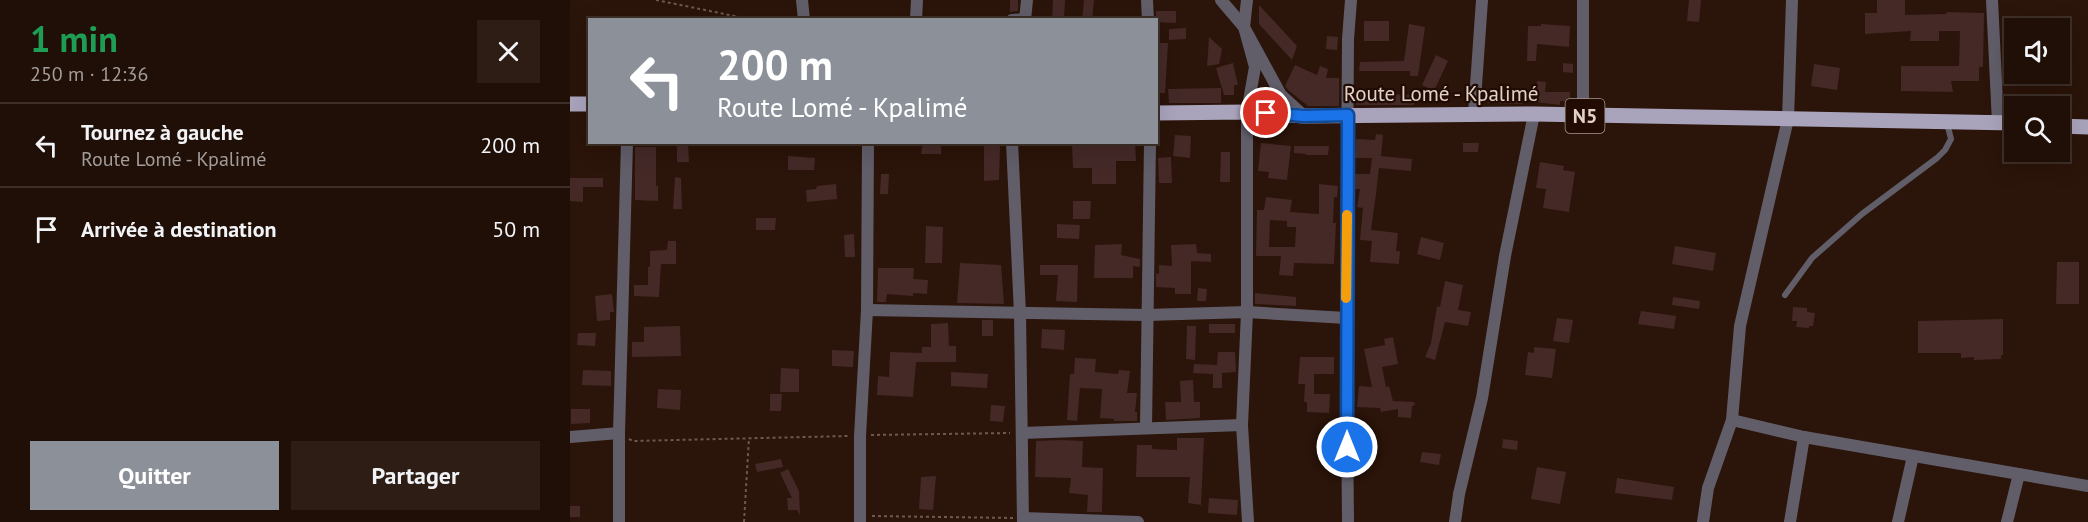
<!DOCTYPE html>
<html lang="fr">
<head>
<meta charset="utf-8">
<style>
  :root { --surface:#200f07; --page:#2d1d15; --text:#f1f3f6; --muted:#a29c9b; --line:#3d2f28; --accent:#8c9099 }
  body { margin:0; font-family:"PT Sans",sans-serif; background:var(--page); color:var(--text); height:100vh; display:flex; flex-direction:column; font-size:22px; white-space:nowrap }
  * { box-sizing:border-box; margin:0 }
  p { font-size:20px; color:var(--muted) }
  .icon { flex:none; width:33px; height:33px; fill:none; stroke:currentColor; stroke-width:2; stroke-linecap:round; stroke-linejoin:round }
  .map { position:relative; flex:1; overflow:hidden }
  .side { display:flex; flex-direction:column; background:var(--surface); width:570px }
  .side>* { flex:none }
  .top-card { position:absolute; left:18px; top:18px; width:570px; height:126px; border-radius:0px; box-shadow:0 6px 24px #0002,0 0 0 2px var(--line); background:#8c9099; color:#fff; overflow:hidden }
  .buttons { position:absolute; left:1434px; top:18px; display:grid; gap:12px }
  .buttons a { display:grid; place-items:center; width:66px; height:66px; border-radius:0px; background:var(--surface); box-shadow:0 6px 24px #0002,0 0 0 2px var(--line); font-size:30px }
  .pin { position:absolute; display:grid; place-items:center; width:51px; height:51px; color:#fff; margin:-26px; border:3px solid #fff; border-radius:50%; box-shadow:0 2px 6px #0007 }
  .me { position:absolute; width:66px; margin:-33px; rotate:0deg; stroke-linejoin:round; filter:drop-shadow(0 0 4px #0008) }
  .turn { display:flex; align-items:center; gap:21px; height:126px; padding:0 30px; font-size:27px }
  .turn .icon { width:78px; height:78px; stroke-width:2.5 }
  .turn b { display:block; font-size:42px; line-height:51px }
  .round { display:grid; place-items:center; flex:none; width:63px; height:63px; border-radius:0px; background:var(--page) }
  .summary { display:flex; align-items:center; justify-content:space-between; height:102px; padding:0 30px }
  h1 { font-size:36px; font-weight:800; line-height:45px; color:#1e9e55 }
  .cta { display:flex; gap:12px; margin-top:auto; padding:12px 30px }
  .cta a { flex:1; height:69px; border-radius:0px; background:var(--accent); color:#fff; font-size:24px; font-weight:800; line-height:69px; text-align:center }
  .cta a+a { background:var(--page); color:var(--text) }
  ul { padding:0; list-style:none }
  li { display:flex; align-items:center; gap:18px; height:84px; padding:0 30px; border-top:2px solid var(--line) }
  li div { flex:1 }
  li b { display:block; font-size:22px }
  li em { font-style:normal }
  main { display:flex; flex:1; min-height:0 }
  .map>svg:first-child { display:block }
  .building { fill:#442927; fill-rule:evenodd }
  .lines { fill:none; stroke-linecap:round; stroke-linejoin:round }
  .path { stroke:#6d594f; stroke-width:2; stroke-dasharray:3 3; stroke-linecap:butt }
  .service { stroke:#615e6a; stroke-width:6 }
  .minor { stroke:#615e6a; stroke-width:12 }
  .tertiary { stroke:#615e6a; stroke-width:12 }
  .primary { stroke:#a9a3bc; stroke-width:15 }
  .route-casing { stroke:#114b97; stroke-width:15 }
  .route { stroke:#1a73e8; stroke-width:10 }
  .slow { stroke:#f59e0b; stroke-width:10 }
  .labels { text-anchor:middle; stroke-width:4.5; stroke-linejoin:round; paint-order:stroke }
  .shield { fill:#210b02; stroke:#a7968d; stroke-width:1.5 }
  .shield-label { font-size:20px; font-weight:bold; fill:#e1d1c9 }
  .street-label { font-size:21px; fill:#e1d1c9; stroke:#210b02 }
</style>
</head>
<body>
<main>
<section class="side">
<div class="summary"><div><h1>1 min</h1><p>250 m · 12:36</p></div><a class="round"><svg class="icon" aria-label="close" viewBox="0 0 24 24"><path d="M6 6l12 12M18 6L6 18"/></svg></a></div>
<ul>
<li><svg class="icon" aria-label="left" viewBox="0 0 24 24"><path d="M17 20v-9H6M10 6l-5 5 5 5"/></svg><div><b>Tournez à gauche</b><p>Route Lomé - Kpalimé</p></div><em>200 m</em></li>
<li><svg class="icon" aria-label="arrive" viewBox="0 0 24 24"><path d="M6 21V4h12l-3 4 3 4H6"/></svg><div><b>Arrivée à destination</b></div><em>50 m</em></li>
</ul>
<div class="cta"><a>Quitter</a><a>Partager</a></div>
</section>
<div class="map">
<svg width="1518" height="522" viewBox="0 0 1518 522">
  <rect width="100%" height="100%" fill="#2b1409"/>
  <g class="building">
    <path d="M440 0H448V11L440 12Z"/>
    <path d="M483 0H495L494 20H482Z"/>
    <path d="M514 0H524L522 20H512Z"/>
    <path d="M1119 0H1131L1129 22 1117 21Z"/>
    <path d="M1307 0H1335V15L1376 14 1377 12 1414 13 1413 67H1409V81H1381L1383 92 1331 91V66H1389L1390 31H1369V41H1340L1341 31 1295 34V13H1307Z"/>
    <path d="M689 5 727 46 722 60 689 24Z"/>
    <path d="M586 11H606V23L586 22Z"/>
    <rect x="794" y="21" width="25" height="20"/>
    <path d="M839 24 855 27 848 76H840V71H789L790 62 834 61Z"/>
    <path d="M971 24 1000 26 999 47 967 44 966 61H957L958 26H971Z"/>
    <path d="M616 28V39L599 40V29Z"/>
    <path d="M757 36 768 37 767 50 756 49Z"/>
    <path d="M639 37 652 49 649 64 637 66Z"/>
    <path d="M586 43H598L595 93H586Z"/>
    <path d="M866 55 878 61 864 91 852 85Z"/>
    <path d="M663 63 668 85H664V95H654L646 68Z"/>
    <path d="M993 63 1003 64V73L993 72Z"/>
    <path d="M1244 64 1270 68 1267 90 1241 86Z"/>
    <path d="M725 65 747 75 750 66 758 69 756 78H769V106H738L718 90 715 86Z"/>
    <path d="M967 81 976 82 975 92H1000V102L990 101V105L965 102Z"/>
    <path d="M651 88V103H599L598 89Z"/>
    <path d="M689 91H700L709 104 687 103Z"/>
    <path d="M921 92 953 101 952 104 918 103Z"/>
    <path d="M786 93 845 95 844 105H786Z"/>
    <path d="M806 134 813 135 811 156 842 159 841 171 809 168 806 194 801 230 828 233 826 251H830L829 264 800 262 802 241 790 240 793 208 787 207 790 189H785V174H800L802 158H785L786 139 805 140Z"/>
    <path d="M605 135 621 136 620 158 603 156Z"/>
    <path d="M353 142H371V154H351Z"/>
    <path d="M414 142H424V146H430L429 180 414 181Z"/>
    <path d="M553 142H565L566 161H546V184H522V168H503L502 145Z"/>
    <path d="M691 143 721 146 717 180 698 178 699 172 688 171Z"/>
    <path d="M893 143H909L908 152H893Z"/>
    <path d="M118 145 119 162H107V146Z"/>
    <path d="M724 146H759L758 155H736V154L724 153Z"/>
    <path d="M65 147H86V186H88V201L65 200Z"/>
    <path d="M651 152H660V182H650Z"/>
    <path d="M218 156 245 158 244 170H218Z"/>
    <path d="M601 157 602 183H589L588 158Z"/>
    <path d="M970 162 994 166 993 170 1005 172 999 212 973 208 976 189 966 188Z"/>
    <path d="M311 174H319L318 194H310Z"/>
    <path d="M105 177 111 178 112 209H103Z"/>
    <path d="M0 178H33V187H13V202L0 201Z"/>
    <path d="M266 184 267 199 237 202 236 190 246 189 247 186Z"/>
    <path d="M749 184 768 186 767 197H764L763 223H766L764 264 724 263 723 276 709 275 711 256H686L687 210H694L696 197 722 200 720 212 749 214ZM700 220 717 221V227H726L725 247H699Z"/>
    <path d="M503 201H521L520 219H503Z"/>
    <path d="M186 218H206L205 230H186Z"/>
    <path d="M487 224 510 225 509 239 487 238Z"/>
    <path d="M356 226 373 227 372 263H355Z"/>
    <path d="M284 234 285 257H275L274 235Z"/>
    <path d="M851 237 874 243 870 260 847 254Z"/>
    <path d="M98 241H106V264H91L89 297 64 296V285H78V267H80V251L97 250Z"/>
    <path d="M552 244 551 255 570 259V267L563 266V278H524L525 245Z"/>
    <path d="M626 244 627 253 641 254V262L621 261V294H605V288L586 287V273L589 274V265L602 266 601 245Z"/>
    <path d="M1105 246 1146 253 1143 271 1102 264Z"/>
    <path d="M1487 262H1509V304H1486Z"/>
    <path d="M390 263 431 265 434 304 387 303Z"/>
    <path d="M470 265H508L507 302 486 301 488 275H470Z"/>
    <path d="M308 268H344L343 279 358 280 357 294 343 293V296L317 294 316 302H307Z"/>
    <path d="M875 281 893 285 888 310 901 312 898 326 875 322 865 360 855 357 861 343 867 306 870 307Z"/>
    <path d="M628 288 637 289 636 301H627Z"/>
    <path d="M685 293 726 297V306L685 304Z"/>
    <path d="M42 294 44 312H40V320L27 321 25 296Z"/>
    <path d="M1103 297 1130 301 1129 309 1102 305Z"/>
    <path d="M1223 307 1237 308V312L1245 313 1243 326H1239V328L1226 327 1227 321H1222Z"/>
    <path d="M1071 311 1106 316 1104 329 1068 324Z"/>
    <path d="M987 318 1003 320 999 343 983 341Z"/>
    <path d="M1433 319V355H1431V359L1404 360V357L1391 358V353H1348V321Z"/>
    <rect x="412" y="320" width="11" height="16"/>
    <path d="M378 323 379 346H386V362H346L343 397 307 395 308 376 319 377 320 352 352 353V347H361V324Z"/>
    <rect x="639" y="324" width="26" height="9"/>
    <path d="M110 326 111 356 62 357V342H74V327Z"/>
    <path d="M617 326H626L625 360 616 359Z"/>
    <path d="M472 329 495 330 494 350 471 348Z"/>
    <path d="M8 333H26L25 346 7 345Z"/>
    <path d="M823 337 828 364 812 367 816 387 819 386 823 401 844 402 845 405 842 406 841 418 828 417V409L811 412 810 408 787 407 789 386 802 387 794 349 815 345 814 339Z"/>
    <path d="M964 347 986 349 982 378 955 375 958 352 964 353Z"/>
    <path d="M262 350 284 351 283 367 262 366Z"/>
    <path d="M648 352H665L666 372 652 373V388H643V374L623 373 624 364 647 365Z"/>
    <path d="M730 357H764V374H744V394H760L759 413 737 412V402H734L735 384H728Z"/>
    <path d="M505 358 526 359 525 372 548 374 549 370 560 371 557 393H567L565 412H567V421H544V419L530 418 532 389 510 388 507 421 497 420 500 374H504Z"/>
    <path d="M211 368 229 369V392H210Z"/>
    <path d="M13 370 41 371V386L12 385Z"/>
    <path d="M381 372 418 374 417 388 381 386Z"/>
    <path d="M623 380 624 402H630V418L596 420 595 402H611L610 381Z"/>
    <path d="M88 389 111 390 110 410 87 408Z"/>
    <path d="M200 394H212L211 411H200Z"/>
    <path d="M421 405 435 406 433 422 420 421Z"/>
    <path d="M1 409H20V423L1 424Z"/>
    <path d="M607 438H634L631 505 618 503 620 477H566L567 445H582V449L607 450Z"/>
    <path d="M933 439 948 441 947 450 932 448Z"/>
    <path d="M491 440 513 441 512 467 533 468 532 512H517L518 495 499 493 501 478 465 477 466 441Z"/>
    <path d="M852 452 871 454 869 465 850 462Z"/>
    <path d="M211 459 213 467 187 472 185 464Z"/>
    <path d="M967 467 996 472 990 504 961 499Z"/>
    <path d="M218 469 229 491 230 515 227 510H218L217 498H222L210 473Z"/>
    <path d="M366 476 363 510 349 509 351 477Z"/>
    <path d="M1047 478 1104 487 1102 500 1045 493Z"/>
    <path d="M639 498 668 500 667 515 638 513Z"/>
    <rect x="0" y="506" width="10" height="11"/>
  </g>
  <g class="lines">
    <g class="path">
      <path d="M86 0 184 20"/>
      <path d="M301 435 440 433"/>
      <path d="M59 439 63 441 278 436"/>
      <path d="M302 516 443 518"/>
      <path d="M174 522 179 438"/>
    </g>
    <path class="service" d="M1215 295 1242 258 1292 214 1367 158 1375 150 1381 139 1377 123"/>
    <g class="minor">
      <path d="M232 0 234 20"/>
      <path d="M577 0 578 20"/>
      <path d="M651 0 674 27 685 67 677 112V312L672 425 678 522"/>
      <path d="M677 0 674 27 711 95 734 116"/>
      <path d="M1422 0 1428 123"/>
      <path d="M346 20 347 0"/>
      <path d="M442 20 455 19"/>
      <path d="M455 20 457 0"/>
      <path d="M904 114 912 0"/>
      <path d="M1013 116V0"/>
      <path d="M297 310 577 315 677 312 776 318"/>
      <path d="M1162 420 1234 437 1518 486"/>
      <path d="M576 428 580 142"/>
      <path d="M452 433 672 425"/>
      <path d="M0 437 49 433"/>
      <path d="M453 518 568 522"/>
      <path d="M49 522V433L57 142"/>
      <path d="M290 522V436L297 310 298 142"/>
      <path d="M778 522 776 318 778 39 781 0"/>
      <path d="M885 522 889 494 912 398 935 256 964 114"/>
      <path d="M1133 522 1138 488 1162 420 1170 326 1218 119 1222 0"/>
      <path d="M1220 522 1234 437"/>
      <path d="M1328 522 1343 456"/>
      <path d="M1437 522 1449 474"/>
    </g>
    <path class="tertiary" d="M442 142 450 314 453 522"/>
    <g class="primary">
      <path d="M0 104H20"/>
      <path d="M586 113 677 112 734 116 964 114 1444 123"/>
      <path d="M1490 126 1518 127"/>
    </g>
  </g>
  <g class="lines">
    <g class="route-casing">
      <path id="route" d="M696 113 734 116 778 115 777 447"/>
    </g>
    <use href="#route" class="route"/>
    <path class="slow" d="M776 298 777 215"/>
  </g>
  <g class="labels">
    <rect class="shield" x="995.5" y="99" width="39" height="34" rx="4.5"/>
    <g class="shield-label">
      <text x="1015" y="123">N5</text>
    </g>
    <g class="street-label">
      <text x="871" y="101">Route Lomé - Kpalimé</text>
    </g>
  </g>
</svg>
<div class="buttons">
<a><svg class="icon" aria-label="sound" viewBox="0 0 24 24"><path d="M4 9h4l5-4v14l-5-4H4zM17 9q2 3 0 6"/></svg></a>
<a><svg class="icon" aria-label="search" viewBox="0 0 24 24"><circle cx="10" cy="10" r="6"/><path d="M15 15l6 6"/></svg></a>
</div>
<div class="pin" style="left:696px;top:113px;background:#d93025"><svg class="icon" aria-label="arrive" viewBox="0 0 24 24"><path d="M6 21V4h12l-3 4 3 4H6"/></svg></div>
<svg class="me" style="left:777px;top:447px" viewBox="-20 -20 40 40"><circle r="17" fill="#1a73e8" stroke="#fff" stroke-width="3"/><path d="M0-11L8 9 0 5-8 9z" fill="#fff"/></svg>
<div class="top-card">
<div class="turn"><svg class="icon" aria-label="left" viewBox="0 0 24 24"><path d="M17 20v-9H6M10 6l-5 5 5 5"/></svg><div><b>200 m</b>Route Lomé - Kpalimé</div></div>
</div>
</div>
</main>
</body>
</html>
